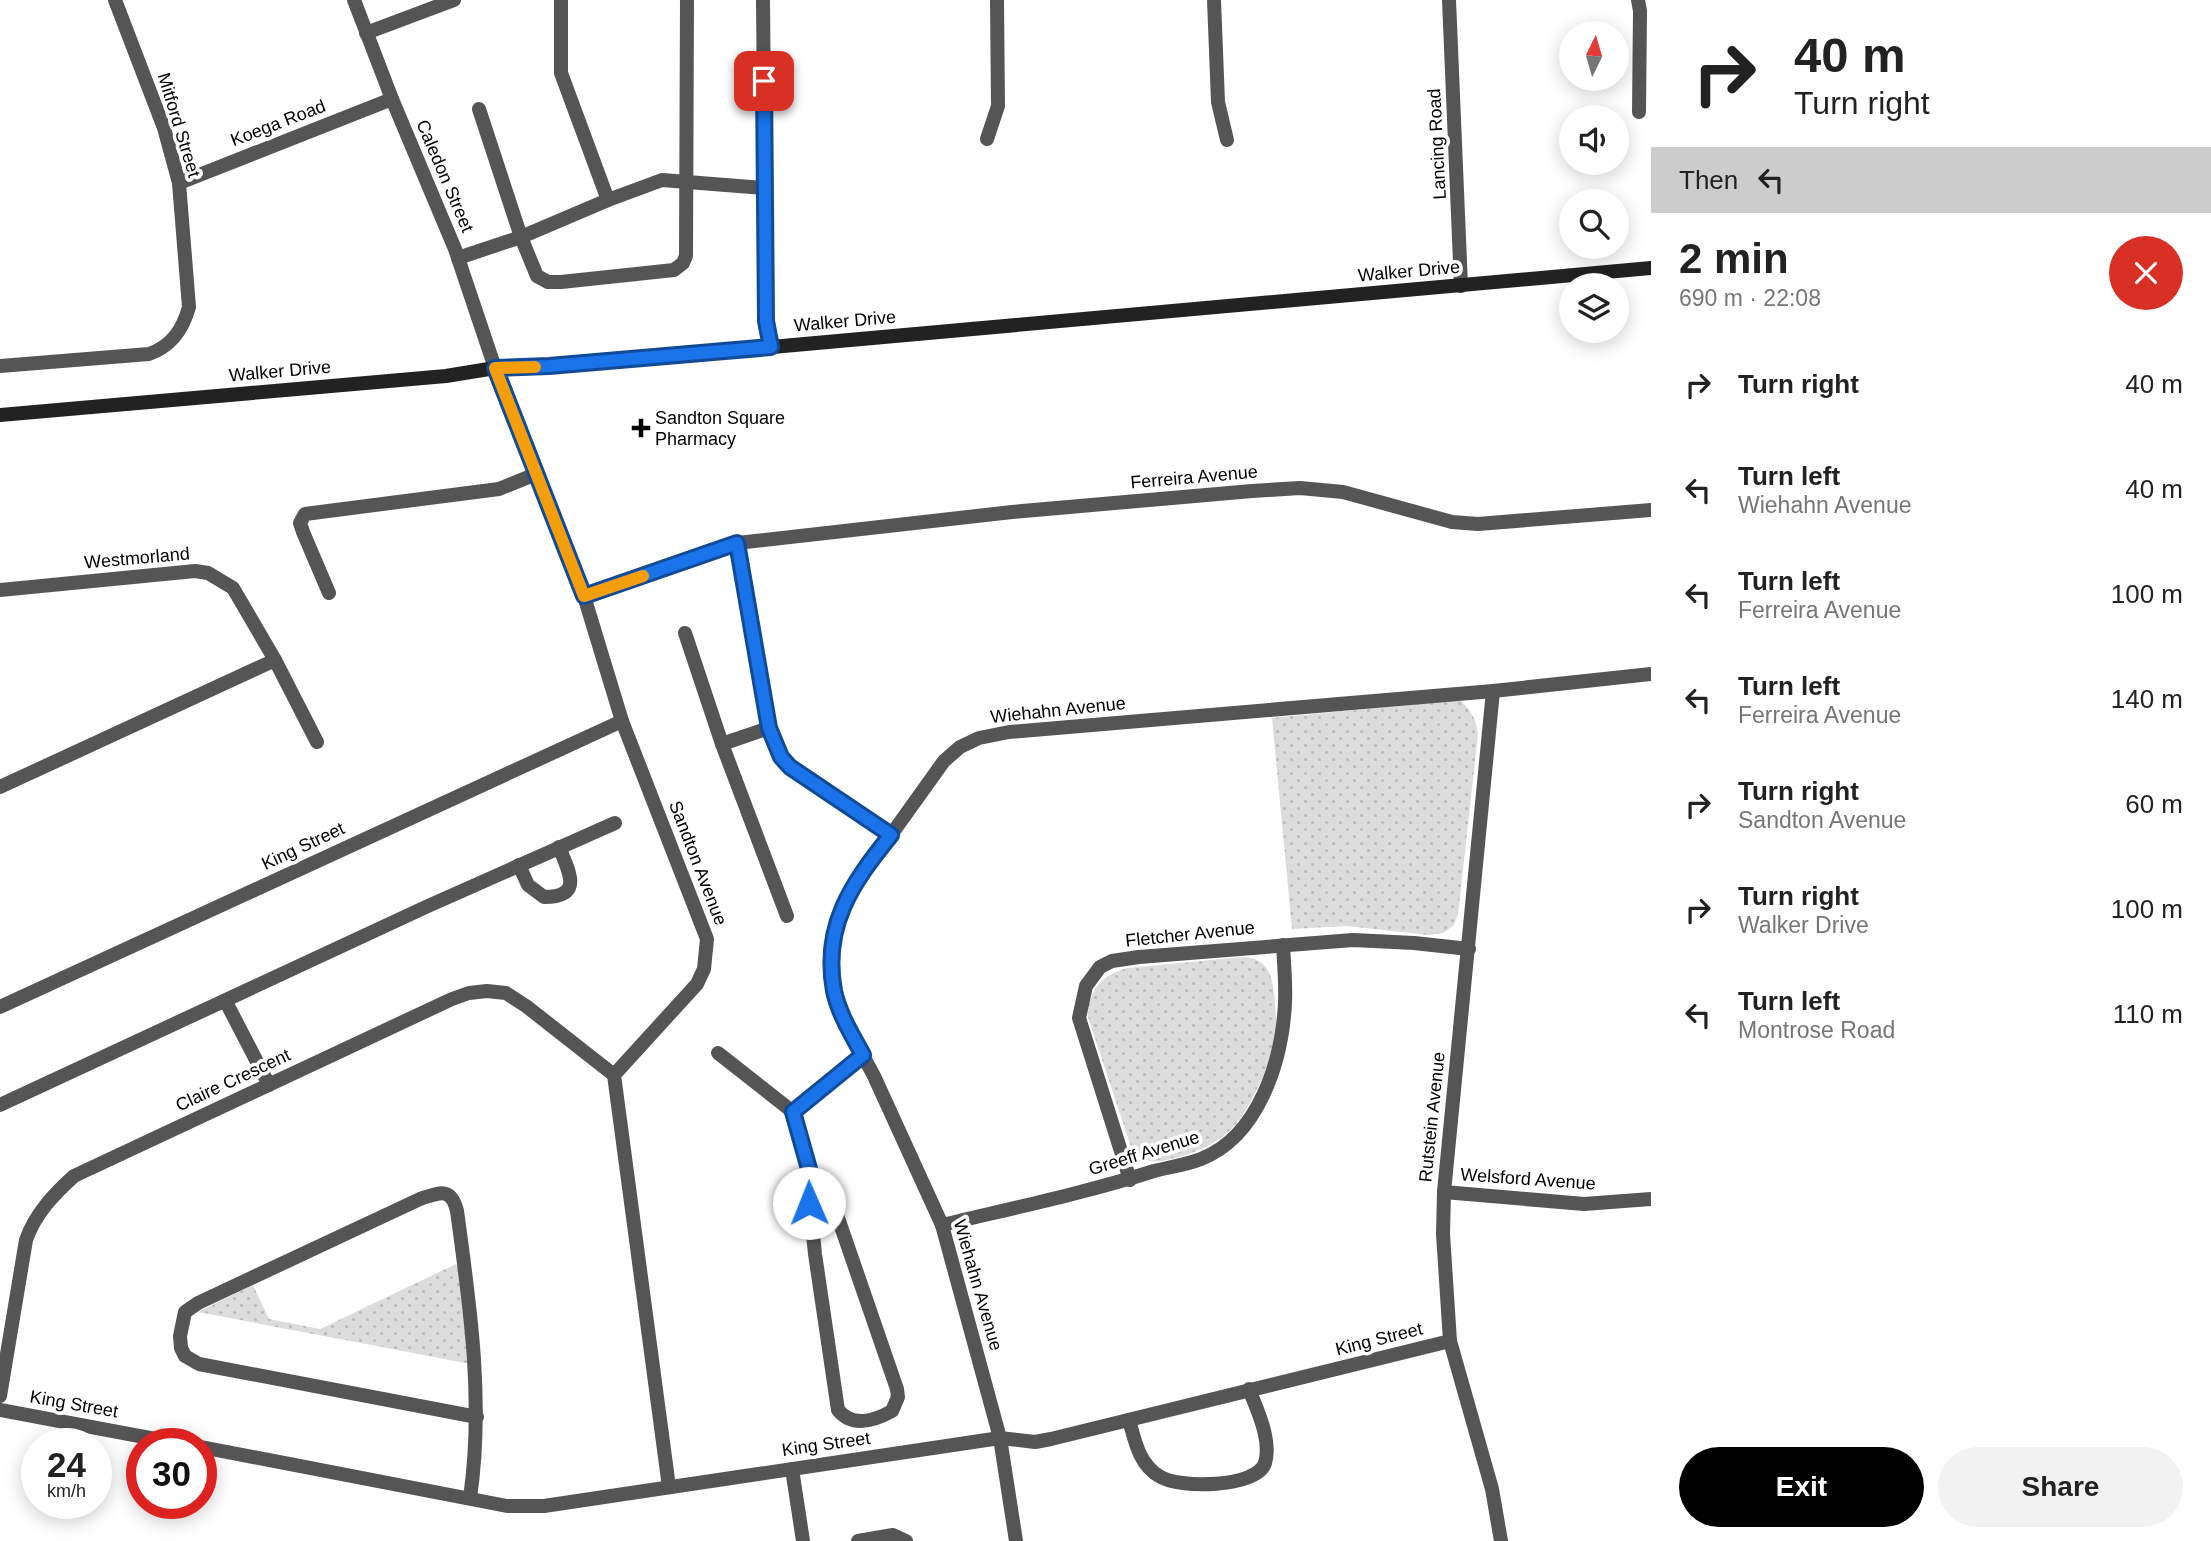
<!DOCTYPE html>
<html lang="en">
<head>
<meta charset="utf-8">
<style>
  :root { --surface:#fff; --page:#f2f2f2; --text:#222; --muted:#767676; --accent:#000 }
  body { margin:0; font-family:Helvetica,sans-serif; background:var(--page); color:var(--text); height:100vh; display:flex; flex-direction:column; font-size:26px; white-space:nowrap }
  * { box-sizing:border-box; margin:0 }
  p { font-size:23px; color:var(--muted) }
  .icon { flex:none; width:38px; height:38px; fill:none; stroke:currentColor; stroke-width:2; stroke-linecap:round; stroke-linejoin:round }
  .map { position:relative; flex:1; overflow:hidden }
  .panel { display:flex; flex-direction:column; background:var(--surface); width:560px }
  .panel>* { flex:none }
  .banner { background:#fff; color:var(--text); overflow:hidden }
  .needle { width:46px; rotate:5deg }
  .tools { position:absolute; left:1559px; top:21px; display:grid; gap:14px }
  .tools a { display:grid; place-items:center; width:70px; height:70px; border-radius:50%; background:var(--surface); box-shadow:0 4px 18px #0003; font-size:35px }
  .speed { position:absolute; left:21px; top:1428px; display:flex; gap:14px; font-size:35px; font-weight:700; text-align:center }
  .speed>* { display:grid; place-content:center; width:91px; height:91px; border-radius:50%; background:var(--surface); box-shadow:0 4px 18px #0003; line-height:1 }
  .speed small { font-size:18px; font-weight:400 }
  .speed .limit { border:10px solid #d22; background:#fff; color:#111 }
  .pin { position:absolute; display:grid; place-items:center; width:60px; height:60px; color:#fff; margin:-30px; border-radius:14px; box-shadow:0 4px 10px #0006 }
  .me { position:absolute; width:77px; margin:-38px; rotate:359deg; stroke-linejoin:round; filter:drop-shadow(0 0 5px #0008) }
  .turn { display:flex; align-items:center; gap:24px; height:147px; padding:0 28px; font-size:32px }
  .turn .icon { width:91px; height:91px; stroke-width:2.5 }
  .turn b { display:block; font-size:49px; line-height:60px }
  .then { display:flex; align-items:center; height:66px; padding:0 28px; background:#0003; gap:14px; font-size:26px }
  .round { display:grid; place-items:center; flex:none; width:74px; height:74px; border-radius:37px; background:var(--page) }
  .overview { display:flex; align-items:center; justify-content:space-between; height:119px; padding:0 28px }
  h1 { font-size:42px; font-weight:800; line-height:52px }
  .button { display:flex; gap:14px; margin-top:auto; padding:14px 28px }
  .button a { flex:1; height:80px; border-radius:42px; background:var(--accent); color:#fff; font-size:28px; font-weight:800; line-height:80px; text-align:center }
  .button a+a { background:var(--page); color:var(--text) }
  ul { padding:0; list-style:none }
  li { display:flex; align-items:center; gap:21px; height:105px; padding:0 28px }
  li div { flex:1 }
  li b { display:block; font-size:26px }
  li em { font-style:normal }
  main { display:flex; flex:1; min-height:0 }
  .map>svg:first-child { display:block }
  .park { fill:url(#park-dots) }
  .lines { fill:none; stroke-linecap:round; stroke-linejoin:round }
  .street { stroke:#555; stroke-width:14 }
  .secondary { stroke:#222; stroke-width:14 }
  .route-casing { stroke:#114b97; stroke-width:18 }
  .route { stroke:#1a73e8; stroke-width:12 }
  .slow { stroke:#f59e0b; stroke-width:12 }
  .poi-dot { fill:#000; stroke:#fff; stroke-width:2.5 }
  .labels { text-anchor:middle; stroke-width:7; stroke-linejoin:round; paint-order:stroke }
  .street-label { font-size:18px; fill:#000; stroke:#fff }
  .poi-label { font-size:18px; fill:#000; stroke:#fff; text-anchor:start }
</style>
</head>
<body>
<main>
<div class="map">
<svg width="1651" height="1541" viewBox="0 0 1651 1541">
  <defs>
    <pattern id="park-dots" width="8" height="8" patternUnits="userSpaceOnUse" patternTransform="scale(1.75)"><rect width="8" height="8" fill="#dcdcdc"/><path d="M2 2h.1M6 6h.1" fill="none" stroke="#bbb" stroke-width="1.8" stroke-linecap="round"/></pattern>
  </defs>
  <rect width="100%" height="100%" fill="#fff"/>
  <g class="park">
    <path d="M1460 700C1471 711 1476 718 1478 734L1458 915 1453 926 1443 933 1428 935 1347 926 1292 929 1272 718Z"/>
    <path d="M1243 957C1265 958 1272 972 1274 993 1275 1005 1277 1018 1276 1030 1273 1058 1254 1102 1236 1124 1218 1144 1196 1153 1171 1159 1153 1164 1140 1162 1130 1144L1088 1017C1088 990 1102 975 1127 968Z"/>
    <path d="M456 1264 460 1268 471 1364 198 1312 253 1285 269 1319 320 1329Z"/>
  </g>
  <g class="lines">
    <g class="street">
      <path d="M354 0 392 99 455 249 495 368 584 596 622 721 707 939 704 969 697 984 614 1075 669 1487"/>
      <path d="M561 0V73L608 200"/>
      <path d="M763 0 766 321 771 347"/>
      <path d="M1214 0 1218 102 1227 140"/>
      <path d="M1449 0 1461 286"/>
      <path d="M1638 0 1640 11 1639 112"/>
      <path d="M366 33 454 0"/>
      <path d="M479 109 521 237 537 276 548 282H561L674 270 683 263 686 256 687 0"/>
      <path d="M987 139 998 106 997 0"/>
      <path d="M179 183 392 99"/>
      <path d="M458 258 521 237 608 200 662 180 764 188"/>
      <path d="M0 366 149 354C172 346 183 329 189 307L179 183 164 128 115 0"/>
      <path d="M737 543 769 728 781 757 790 767 891 835"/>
      <path d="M0 590 195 571 208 573 233 588 275 660 317 742"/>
      <path d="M329 593 303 532 300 523 305 514 499 489 536 474"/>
      <path d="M584 596 737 543 1012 512 1252 491 1300 488 1343 492 1452 522 1478 524 1651 510"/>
      <path d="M685 633 722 744 787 916"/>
      <path d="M1493 691 1444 1192 1443 1234 1450 1341 1492 1489 1501 1541"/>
      <path d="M722 744 769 728"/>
      <path d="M0 787 275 660"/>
      <path d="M519 865 528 885 544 897C584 897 569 872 559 847"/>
      <path d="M226 1002 269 1085"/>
      <path d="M0 1007 622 721"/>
      <path d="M718 1053 793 1112 863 1055"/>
      <path d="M0 1105 428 906 615 823"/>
      <path d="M793 1112 811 1176 809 1195 815 1254 838 1410C853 1428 874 1421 892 1411L898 1397 897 1389 836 1212 821 1182 811 1176"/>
      <path d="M1130 1180 1079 1018 1086 986 1100 967 1112 961 1139 957 1353 940 1414 943 1469 949"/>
      <path d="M1444 1192 1584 1204 1651 1199"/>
      <path d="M942 1225C1013 1208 1085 1193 1154 1171 1169 1167 1186 1165 1201 1159 1259 1136 1282 1061 1285 1003 1286 984 1284 964 1283 945"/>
      <path d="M0 1396 26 1240C35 1214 54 1194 74 1176L452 999 469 993 487 991 506 993 526 1006 614 1075"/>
      <path d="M0 1410 182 1444"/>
      <path d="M1129 1420C1135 1441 1139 1464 1159 1476 1178 1489 1257 1488 1265 1463 1272 1440 1257 1410 1249 1389"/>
      <path d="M201 1447 507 1506H544L1000 1438 1035 1442 1051 1439 1450 1341"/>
      <path d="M792 1469 803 1541"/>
      <path d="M470 1498C484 1402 470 1306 457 1211 451 1186 439 1193 420 1199L198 1303 185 1312 180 1336 181 1348 185 1356 199 1364 477 1417"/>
      <path d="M858 1541 893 1535 906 1541"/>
      <path d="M1016 1541 1000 1438 942 1225 874 1076 845 1022 834 992 832 960 833 935 846 898 866 866 891 835 944 761 960 747 979 738 1009 732 1493 691 1651 674"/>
    </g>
    <path class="secondary" d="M0 415 446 376 495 368 549 367 1651 268"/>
  </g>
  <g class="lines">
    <g class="route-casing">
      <path id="route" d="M764 81 766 321 771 347 549 366 495 368 584 596 737 543 769 728 781 757 790 767 891 835C852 883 822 926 834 991 839 1014 852 1035 863 1055L793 1112 811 1176 809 1203"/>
    </g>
    <use href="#route" class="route"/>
    <path class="slow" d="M535 367 495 368 584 596 643 576"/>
  </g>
  <path class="poi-dot" d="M637.5 417.5h7v7h7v7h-7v7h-7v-7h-7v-7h7z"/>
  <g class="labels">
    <g class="street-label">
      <text transform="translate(278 123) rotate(-21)" y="6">Koega Road</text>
      <text transform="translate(179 125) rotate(73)" y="6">Mitford Street</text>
      <text transform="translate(1437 144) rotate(-93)" y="6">Lancing Road</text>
      <text transform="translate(445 176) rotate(67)" y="6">Caledon Street</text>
      <text transform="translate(1409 271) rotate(-5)" y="6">Walker Drive</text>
      <text transform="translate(845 321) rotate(-5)" y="6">Walker Drive</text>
      <text transform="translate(280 371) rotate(-5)" y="6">Walker Drive</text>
      <text transform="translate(1194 477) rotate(-5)" y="6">Ferreira Avenue</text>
      <text transform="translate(137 558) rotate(-5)" y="6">Westmorland</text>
      <text transform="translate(1058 710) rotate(-6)" y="6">Wiehahn Avenue</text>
      <text transform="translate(303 846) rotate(-25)" y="6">King Street</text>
      <text transform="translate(698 863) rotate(69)" y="6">Sandton Avenue</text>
      <text transform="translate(1190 934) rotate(-6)" y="6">Fletcher Avenue</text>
      <text transform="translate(233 1080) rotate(-25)" y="6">Claire Crescent</text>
      <text transform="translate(1432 1117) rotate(-84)" y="6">Rutstein Avenue</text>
      <text transform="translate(1144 1153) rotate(-17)" y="6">Greeff Avenue</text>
      <text transform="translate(1528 1179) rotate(4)" y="6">Welsford Avenue</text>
      <text transform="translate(978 1285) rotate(74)" y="6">Wiehahn Avenue</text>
      <text transform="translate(1379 1339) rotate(-14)" y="6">King Street</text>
      <text transform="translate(74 1404) rotate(10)" y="6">King Street</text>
      <text transform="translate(826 1444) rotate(-8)" y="6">King Street</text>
    </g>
    <g class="poi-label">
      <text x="655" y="424">Sandton Square<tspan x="655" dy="21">Pharmacy</tspan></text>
    </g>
  </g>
</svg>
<div class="tools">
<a><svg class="needle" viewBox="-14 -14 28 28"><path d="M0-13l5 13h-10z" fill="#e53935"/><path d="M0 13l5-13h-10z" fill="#767676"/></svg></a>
<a><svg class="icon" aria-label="sound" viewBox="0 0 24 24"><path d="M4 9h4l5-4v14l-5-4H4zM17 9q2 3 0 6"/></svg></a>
<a><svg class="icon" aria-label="search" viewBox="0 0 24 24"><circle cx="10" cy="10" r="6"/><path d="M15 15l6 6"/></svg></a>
<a><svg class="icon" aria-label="layers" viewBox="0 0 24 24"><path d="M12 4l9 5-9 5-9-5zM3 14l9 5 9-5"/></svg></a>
</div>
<div class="speed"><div>24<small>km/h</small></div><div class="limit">30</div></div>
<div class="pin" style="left:764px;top:81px;background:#d93025"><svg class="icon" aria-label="arrive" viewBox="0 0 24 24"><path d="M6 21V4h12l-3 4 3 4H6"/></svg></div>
<svg class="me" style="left:809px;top:1203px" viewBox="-20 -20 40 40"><circle r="19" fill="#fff"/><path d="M0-13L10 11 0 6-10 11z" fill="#1a73e8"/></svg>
</div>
<section class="panel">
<div class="banner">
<div class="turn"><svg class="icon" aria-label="right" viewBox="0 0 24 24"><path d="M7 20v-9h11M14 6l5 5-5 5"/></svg><div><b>40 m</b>Turn right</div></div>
<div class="then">Then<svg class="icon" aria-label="left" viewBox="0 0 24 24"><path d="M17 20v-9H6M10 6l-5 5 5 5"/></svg></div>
</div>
<div class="overview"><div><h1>2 min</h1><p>690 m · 22:08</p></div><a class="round" style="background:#d93025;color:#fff"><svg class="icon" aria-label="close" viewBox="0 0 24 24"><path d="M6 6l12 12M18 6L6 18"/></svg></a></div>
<ul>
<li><svg class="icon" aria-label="right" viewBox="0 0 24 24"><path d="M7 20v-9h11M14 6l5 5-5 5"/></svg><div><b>Turn right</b></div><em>40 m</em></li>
<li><svg class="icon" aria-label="left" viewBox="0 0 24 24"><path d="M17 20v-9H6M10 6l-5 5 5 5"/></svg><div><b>Turn left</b><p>Wiehahn Avenue</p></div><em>40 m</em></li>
<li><svg class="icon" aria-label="left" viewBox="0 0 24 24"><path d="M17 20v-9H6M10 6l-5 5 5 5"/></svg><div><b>Turn left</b><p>Ferreira Avenue</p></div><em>100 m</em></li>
<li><svg class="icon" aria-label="left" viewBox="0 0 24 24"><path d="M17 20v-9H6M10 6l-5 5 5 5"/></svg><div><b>Turn left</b><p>Ferreira Avenue</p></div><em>140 m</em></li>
<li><svg class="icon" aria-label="right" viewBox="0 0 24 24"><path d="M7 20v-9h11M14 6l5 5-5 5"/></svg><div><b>Turn right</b><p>Sandton Avenue</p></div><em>60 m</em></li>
<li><svg class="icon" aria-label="right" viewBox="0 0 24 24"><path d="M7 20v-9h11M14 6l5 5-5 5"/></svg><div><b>Turn right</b><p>Walker Drive</p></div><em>100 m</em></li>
<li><svg class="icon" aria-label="left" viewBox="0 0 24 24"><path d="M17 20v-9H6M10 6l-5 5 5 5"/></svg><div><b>Turn left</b><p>Montrose Road</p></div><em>110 m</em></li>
</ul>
<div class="button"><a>Exit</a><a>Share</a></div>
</section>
</main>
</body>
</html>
